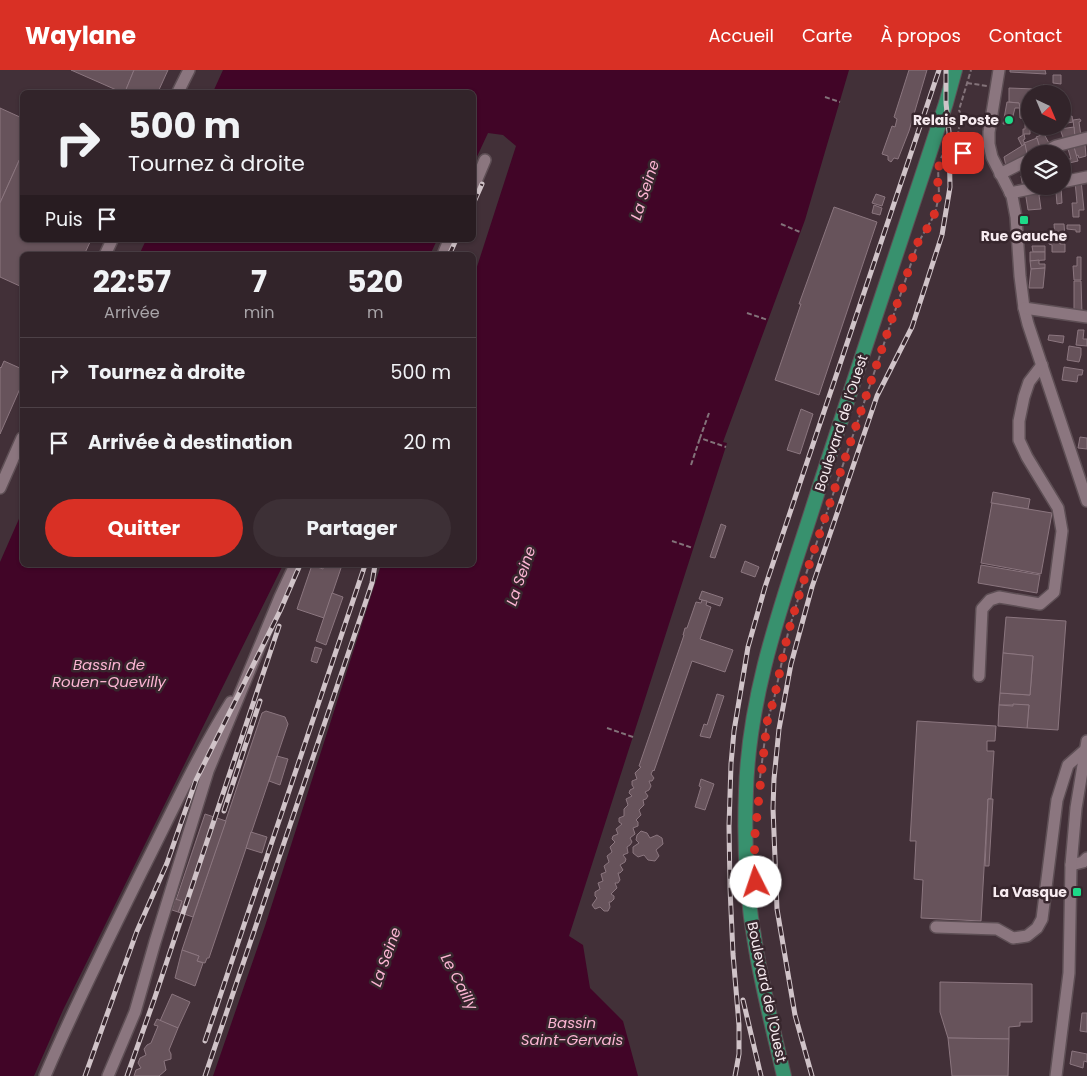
<!DOCTYPE html>
<html lang="fr">
<head>
<meta charset="utf-8">
<style>
  :root { --surface:#32242a; --page:#3d3036; --text:#f1f3f6; --muted:#a8a4a8; --line:#4d4147; --accent:#d93025 }
  body { margin:0; font-family:Poppins,sans-serif; background:var(--page); color:var(--text); height:100vh; display:flex; flex-direction:column; font-size:19px; white-space:nowrap }
  * { box-sizing:border-box; margin:0 }
  p { font-size:16px; color:var(--muted) }
  .icon { flex:none; width:28px; height:28px; fill:none; stroke:currentColor; stroke-width:2; stroke-linecap:round; stroke-linejoin:round }
  .map { position:relative; flex:1; overflow:hidden }
  .side { position:absolute; left:20px; top:182px; width:456px; height:315px; display:flex; flex-direction:column; background:var(--surface); border-radius:8px; box-shadow:0 1px 4px #0004,0 0 0 1px var(--line) }
  .side>* { flex:none }
  .guide { position:absolute; left:20px; top:20px; width:456px; height:152px; border-radius:8px; box-shadow:0 1px 4px #0004,0 0 0 1px var(--line); background:#32242a; color:var(--text); overflow:hidden }
  .needle { width:32px; rotate:136deg }
  .buttons { position:absolute; left:1021px; top:15px; display:grid; gap:10px }
  .buttons a { display:grid; place-items:center; width:50px; height:50px; border-radius:50%; background:var(--surface); box-shadow:0 1px 4px #0004,0 0 0 1px var(--line); font-size:25px }
  .pin { position:absolute; display:grid; place-items:center; width:42px; height:42px; color:#fff; margin:-21px; border-radius:10px; box-shadow:0 2px 8px #0006 }
  .me { position:absolute; width:55px; margin:-28px; rotate:356deg; stroke-linejoin:round; filter:drop-shadow(0 0 4px #0008) }
  .turn { display:flex; align-items:center; gap:18px; height:105px; padding:0 25px; font-size:22px }
  .turn .icon { width:65px; height:65px; stroke-width:2.5 }
  .turn b { display:block; font-size:35px; line-height:42px }
  .then { display:flex; align-items:center; height:48px; padding:0 25px; background:#0003; gap:10px; font-size:19px }
  .eta { display:flex; justify-content:space-evenly; align-items:center; height:85px; text-align:center }
  .eta b { font-size:30px; font-weight:700; line-height:35px }
  .action { display:flex; gap:10px; margin-top:auto; padding:10px 25px }
  .action a { flex:1; height:58px; border-radius:30px; background:var(--accent); color:#fff; font-size:20px; font-weight:700; line-height:58px; text-align:center }
  .action a+a { background:var(--page); color:var(--text) }
  ul { padding:0; list-style:none }
  li { display:flex; align-items:center; gap:15px; height:70px; padding:0 25px; border-top:1px solid var(--line) }
  li div { flex:1 }
  li b { display:block; font-size:19px }
  li em { font-style:normal }
  header { display:flex; align-items:center; gap:30px; box-sizing:border-box; height:70px; padding:0 25px; background:var(--accent); color:#fff }
  header strong { font-size:24px }
  nav { display:flex; gap:28px; margin-inline-start:auto; font-size:18px }
  .map>svg:first-child { display:block }
  .water { fill:#410527 }
  .building { fill:#67535b; stroke:#8b767f }
  .lines { fill:none; stroke-linecap:round; stroke-linejoin:round }
  .minor-casing { stroke:#5e4f55; stroke-width:14 }
  .major-casing { stroke:#5e4f55; stroke-width:16 }
  .path { stroke:#83737a; stroke-width:2; stroke-dasharray:5 2.5; stroke-linecap:butt }
  .minor { stroke:#8b767f; stroke-width:11 }
  .major { stroke:#38916e; stroke-width:14 }
  .rail-casing { stroke:#d0c3c8; stroke-width:5 }
  .rail { stroke:#37262d; stroke-width:3; stroke-dasharray:9; stroke-linecap:butt }
  .route { stroke:#d93025; stroke-width:9; stroke-dasharray:0 16.2 }
  .poi-dot { fill:#1dd988; stroke:#37262d; stroke-width:2 }
  .labels { text-anchor:middle; stroke-width:5; stroke-linejoin:round; paint-order:stroke }
  .poi-label { font-size:14px; font-weight:bold; fill:#f7ebf0; stroke:#37262d; text-anchor:end }
  .street-label { font-size:14px; fill:#f7ebf0; stroke:#37262d }
  .water-label { font-size:15px; font-style:italic; fill:#fcb5d3; stroke:#37262d }
</style>
</head>
<body>
<header>
<strong>Waylane</strong>
<nav><a>Accueil</a><a>Carte</a><a>À propos</a><a>Contact</a></nav>
</header>
<div class="map">
<svg width="1087" height="1006" viewBox="0 0 1087 1006">
  <rect width="100%" height="100%" fill="#423038"/>
  <g class="water">
    <path d="M223 0H849L805 150 723 372 727 373 569 866 583 875 590 918 623 951 638 1006H213L265 856 381 495H474V206L516 76 503 65 488 63 474 93V22H213Z"/>
    <path d="M146 170H437L430 185H139Z"/>
    <path d="M22 442V495H283L63 940 34 1006H0V492Z"/>
  </g>
  <g class="building">
    <path d="M71 0H134L125 22H121Z"/>
    <path d="M134 0H168L158 22H125Z"/>
    <path d="M909 0H927L909 61 898 89 894 88 891 92 888 90V86L882 84 892 56 895 57 897 49 894 47Z"/>
    <path d="M1010 0H1045L1046 4 1010 2Z"/>
    <path d="M1053 5H1061V14L1053 13Z"/>
    <path d="M1043 15 1051 16V24H1043Z"/>
    <path d="M1009 18 1034 19 1033 24H1036H1030V33H1028L1027 39H1024V49L1020 48 1019 33 1009 32Z"/>
    <path d="M1007 32 1019 33 1020 38H1015L1011 54H1003Z"/>
    <path d="M0 38 22 48V84L0 133Z"/>
    <path d="M1072 46 1073 52 1062 54V48Z"/>
    <path d="M1080 49 1081 51 1079 52 1081 66 1075 67 1073 50Z"/>
    <path d="M1025 54H1030V64H1024L1025 69 1023 70 1025 74 1022 76 1018 68 1023 65V59H1025Z"/>
    <path d="M1074 57 1075 67 1064 70 1060 59Z"/>
    <path d="M1044 64 1050 75 1040 79 1036 67Z"/>
    <path d="M1037 68 1040 78 1027 84 1024 73Z"/>
    <path d="M1025 74 1027 84 1006 96 1004 87Z"/>
    <path d="M1085 75 1086 86 1079 88 1078 85 1076 86 1074 77Z"/>
    <path d="M1074 77 1078 91 1069 93 1068 89H1071L1068 79Z"/>
    <path d="M22 84V170H91L84 185H22V217L0 207V133Z"/>
    <path d="M1030 103V116L1023 118 1021 106Z"/>
    <path d="M1081 110 1084 140H1079V147H1073L1072 133H1077L1075 111Z"/>
    <path d="M1050 116H1061L1062 133 1057 134 1056 122 1039 125 1041 139 1028 140 1025 121Z"/>
    <path d="M876 124 885 127 882 136 872 133Z"/>
    <path d="M874 135 882 138 880 145 872 143Z"/>
    <path d="M834 137 877 152 819 325 775 310 801 234H799Z"/>
    <path d="M1054 154H1064L1065 167H1055Z"/>
    <path d="M1067 155H1080V162H1076V160L1067 159Z"/>
    <path d="M1050 169H1060V174H1065V182H1052V175L1049 174Z"/>
    <path d="M1032 176H1045V182H1033Z"/>
    <path d="M1030 182H1045V190L1030 191Z"/>
    <path d="M1077 187H1081V210H1074L1073 196H1077Z"/>
    <path d="M1039 190V194H1045V198L1031 199 1030 191Z"/>
    <path d="M1045 198 1043 218H1029L1031 199Z"/>
    <path d="M1074 211H1081L1082 244 1074 243Z"/>
    <path d="M1078 260H1084L1083 269H1087V276L1076 275Z"/>
    <path d="M1049 265 1064 266 1063 273 1048 270Z"/>
    <path d="M1069 276 1081 278V285L1079 292 1067 290Z"/>
    <path d="M4 291 22 299V314L0 364V297L1 298Z"/>
    <path d="M1064 297 1083 300 1082 305H1078L1077 312 1062 310Z"/>
    <path d="M801 339 813 344 800 384 787 380Z"/>
    <path d="M1080 367 1087 368V379L1078 378Z"/>
    <path d="M993 422 1030 429 1028 439 991 433Z"/>
    <path d="M992 433 1052 443 1041 504 981 493Z"/>
    <path d="M721 454 726 456 715 488 710 487Z"/>
    <path d="M745 491 759 497 755 507 741 502Z"/>
    <path d="M312 495 323 499 324 495H342L324 548 297 539Z"/>
    <path d="M981 495 1040 505 1037 523 978 513Z"/>
    <path d="M702 521 723 528 720 536 699 529Z"/>
    <path d="M332 523 343 527 326 575 316 571Z"/>
    <path d="M702 530 707 531 706 535 711 537 700 569 733 580 725 602 692 591 654 701 653 700 651 704 654 708 652 711H649L651 716 649 720 645 722 648 726 646 729 643 730 644 735 639 740 641 745 636 750 638 752V756L633 758 635 764 630 768 632 772 630 775 627 777 628 783 623 785 626 789 625 792 620 795 623 800 620 803H618L620 810 618 813H615L617 818 611 824 614 826V829L611 832H609L610 837 608 841H604L600 837 595 839 592 835 597 828 595 826V822L600 819 598 813 603 811 601 804 606 802 604 796 609 792 607 786 612 782 610 777 615 772 612 769 613 766 618 764 616 759 622 754 619 752V748L624 746V739L628 735 626 729 632 726 629 723 630 720 634 718 632 715V711L637 709 635 703 641 697 639 696 684 565H683L685 558H687L696 532 701 533Z"/>
    <path d="M1006 547 1066 551 1058 660 1027 658 1029 635H999L1000 623 1030 625 1033 586 1003 583Z"/>
    <path d="M315 577 322 579 317 593 311 591Z"/>
    <path d="M1003 583 1033 586 1030 625 1000 623Z"/>
    <path d="M717 624 724 626 710 668 700 666 704 654 707 655Z"/>
    <path d="M1013 634 1029 635 1027 658 998 656 999 635 1013 636Z"/>
    <path d="M266 641 285 647 288 654 209 888H207L205 893 197 891 199 886 182 880 262 643Z"/>
    <path d="M917 651 996 656 995 671H987V681H994L991 729H988L981 851 921 848 923 810 914 809 916 771H910Z"/>
    <path d="M277 686 288 689 280 715 269 711Z"/>
    <path d="M701 709 714 714 705 740 695 737 701 717 699 716Z"/>
    <path d="M988 729H993L989 796H985Z"/>
    <path d="M205 744 226 751 193 847 178 842 182 831 176 830Z"/>
    <path d="M641 761 647 763 650 768 657 765 662 768 663 774 656 780 659 786 655 791 648 790 644 785 638 787 633 783V777L639 773 636 770 637 765Z"/>
    <path d="M251 762 267 767 262 783 246 778Z"/>
    <path d="M175 829 182 831 178 842 172 840Z"/>
    <path d="M182 880 199 886 197 891 203 893 195 916 175 908Z"/>
    <path d="M940 912 1032 914V952H1020V956L1009 957V969L948 968 940 942Z"/>
    <path d="M172 924 190 932 178 958 160 951Z"/>
    <path d="M1082 943H1087V962L1080 961Z"/>
    <path d="M157 949 178 958 169 980 171 984V989L164 991 166 1000 159 1006H134L136 1000 141 998 138 993 140 988 146 985 144 979 147 975 151 973 158 956 154 955Z"/>
    <path d="M948 968 1009 969 1008 1006H952Z"/>
    <path d="M1072 981 1087 984V992L1084 991 1083 998 1070 994Z"/>
  </g>
  <g class="lines">
    <g class="minor-casing">
      <g id="minor">
        <path d="M999 0 989 62V74L992 87 1012 126 1016 147 1020 206 1024 238 1028 254 1087 431"/>
        <path d="M178 22 189 0"/>
        <path d="M1041 84 1056 76 1087 68"/>
        <path d="M1000 104 1030 89"/>
        <path d="M1062 112 1087 107"/>
        <path d="M474 116 485 90"/>
        <path d="M1010 123 1044 116"/>
        <path d="M105 185 112 170"/>
        <path d="M443 185 449 170"/>
        <path d="M1024 238 1087 247"/>
        <path d="M0 418 22 368"/>
        <path d="M979 606 982 539 990 530 999 527 1040 534 1054 522 1062 461 1058 438 1027 387 1019 370V351L1024 327 1029 312 1042 295"/>
        <path d="M1071 795 1083 792 1087 788"/>
        <path d="M936 857 997 859 1013 868 1027 866 1037 858 1042 849 1057 730 1068 695 1085 680"/>
        <path d="M45 1006C74 937 108 870 141 803 170 746 197 686 231 632"/>
        <path d="M108 1006 135 942 155 872 208 701 280 527 295 495"/>
        <path d="M1056 1006 1069 903 1071 795 1076 738 1087 671"/>
      </g>
    </g>
    <g class="major-casing">
      <path id="major" d="M784 1006C774 962 762 918 755 873 746 823 744 772 746 721 749 621 783 531 813 437 856 302 902 168 946 33L955 0"/>
    </g>
    <g class="path">
      <path d="M967 13 987 16"/>
      <path d="M825 27 840 32"/>
      <path d="M953 79 974 87"/>
      <path d="M941 88 944 83 956 77 959 58 962 48 959 40 971 0"/>
      <path d="M781 154 800 162"/>
      <path d="M747 243 768 250"/>
      <path d="M709 343 700 368 726 377"/>
      <path d="M691 395 700 368"/>
      <path d="M672 471 693 478"/>
      <path d="M607 658 633 667"/>
      <path d="M760 708 767 652 774 629 788 563 801 519 918 173 935 144 939 125 938 97"/>
    </g>
    <use href="#minor" class="minor"/>
    <use href="#major" class="major"/>
    <g class="rail-casing">
      <g id="rail">
        <path d="M474 132 482 114"/>
        <path d="M449 185 456 170"/>
        <path d="M224 741 260 631"/>
        <path d="M743 930 761 1006"/>
        <path d="M205 971 365 495"/>
        <path d="M85 1006 137 861 167 793 196 710 280 541 300 495"/>
        <path d="M127 1006 155 927 279 556"/>
        <path d="M205 1006 364 537 372 513 375 495"/>
        <path d="M735 1006 739 984V955L733 884 730 818 729 756 731 694 734 661 748 577 765 517 939 0"/>
        <path d="M812 1006 795 945 777 839 773 738 774 709 779 659 791 594 812 517 877 326 912 257 942 165 950 117 949 62 946 33V0"/>
      </g>
    </g>
    <use href="#rail" class="rail"/>
  </g>
  <g class="lines">
    <path class="route" d="M756 812 754 796 755 764 767 652 774 629 788 563 801 519 918 172C924 163 932 153 935 142 940 126 935 95 943 85 945 82 949 81 953 79L963 83"/>
  </g>
  <g class="poi-dot">
    <circle cx="1009" cy="50" r="5"/>
    <rect x="1019" y="145" width="10" height="10" rx="2.5"/>
    <rect x="1072" y="817" width="10" height="10" rx="2.5"/>
  </g>
  <g class="labels">
    <g class="poi-label">
      <text x="999" y="55">Relais Poste</text>
      <text x="1024" y="171" text-anchor="middle">Rue Gauche</text>
      <text x="1067" y="827">La Vasque</text>
    </g>
    <g class="street-label">
      <text transform="translate(841 353) rotate(-72)" y="5">Boulevard de l'Ouest</text>
      <text transform="translate(767 922) rotate(78)" y="5">Boulevard de l'Ouest</text>
    </g>
    <g class="water-label">
      <text transform="translate(645 120) rotate(-72)" y="5">La Seine</text>
      <text transform="translate(521 506) rotate(-71)" y="5">La Seine</text>
      <text x="109" y="600">Bassin de<tspan x="109" dy="17">Rouen-Quevilly</tspan></text>
      <text transform="translate(386 887) rotate(-70)" y="5">La Seine</text>
      <text transform="translate(459 912) rotate(62)" y="5">Le Cailly</text>
      <text x="572" y="958">Bassin<tspan x="572" dy="17">Saint-Gervais</tspan></text>
    </g>
  </g>
</svg>
<div class="buttons">
<a><svg class="needle" viewBox="-14 -14 28 28"><path d="M0-13l5 13h-10z" fill="#e53935"/><path d="M0 13l5-13h-10z" fill="#a8a4a8"/></svg></a>
<a><svg class="icon" aria-label="layers" viewBox="0 0 24 24"><path d="M12 4l9 5-9 5-9-5zM3 14l9 5 9-5"/></svg></a>
</div>
<div class="pin" style="left:963px;top:83px;background:#d93025"><svg class="icon" aria-label="arrive" viewBox="0 0 24 24"><path d="M6 21V4h12l-3 4 3 4H6"/></svg></div>
<svg class="me" style="left:756px;top:812px" viewBox="-20 -20 40 40"><circle r="19" fill="#fff"/><path d="M0-13L10 11 0 6-10 11z" fill="#d93025"/></svg>
<div class="guide">
<div class="turn"><svg class="icon" aria-label="right" viewBox="0 0 24 24"><path d="M7 20v-9h11M14 6l5 5-5 5"/></svg><div><b>500 m</b>Tournez à droite</div></div>
<div class="then">Puis<svg class="icon" aria-label="arrive" viewBox="0 0 24 24"><path d="M6 21V4h12l-3 4 3 4H6"/></svg></div>
</div>
<section class="side">
<div class="eta">
<div><b>22:57</b><p>Arrivée</p></div>
<div><b>7</b><p>min</p></div>
<div><b>520</b><p>m</p></div>
</div>
<ul>
<li><svg class="icon" aria-label="right" viewBox="0 0 24 24"><path d="M7 20v-9h11M14 6l5 5-5 5"/></svg><div><b>Tournez à droite</b></div><em>500 m</em></li>
<li><svg class="icon" aria-label="arrive" viewBox="0 0 24 24"><path d="M6 21V4h12l-3 4 3 4H6"/></svg><div><b>Arrivée à destination</b></div><em>20 m</em></li>
</ul>
<div class="action"><a>Quitter</a><a>Partager</a></div>
</section>
</div>
</body>
</html>
